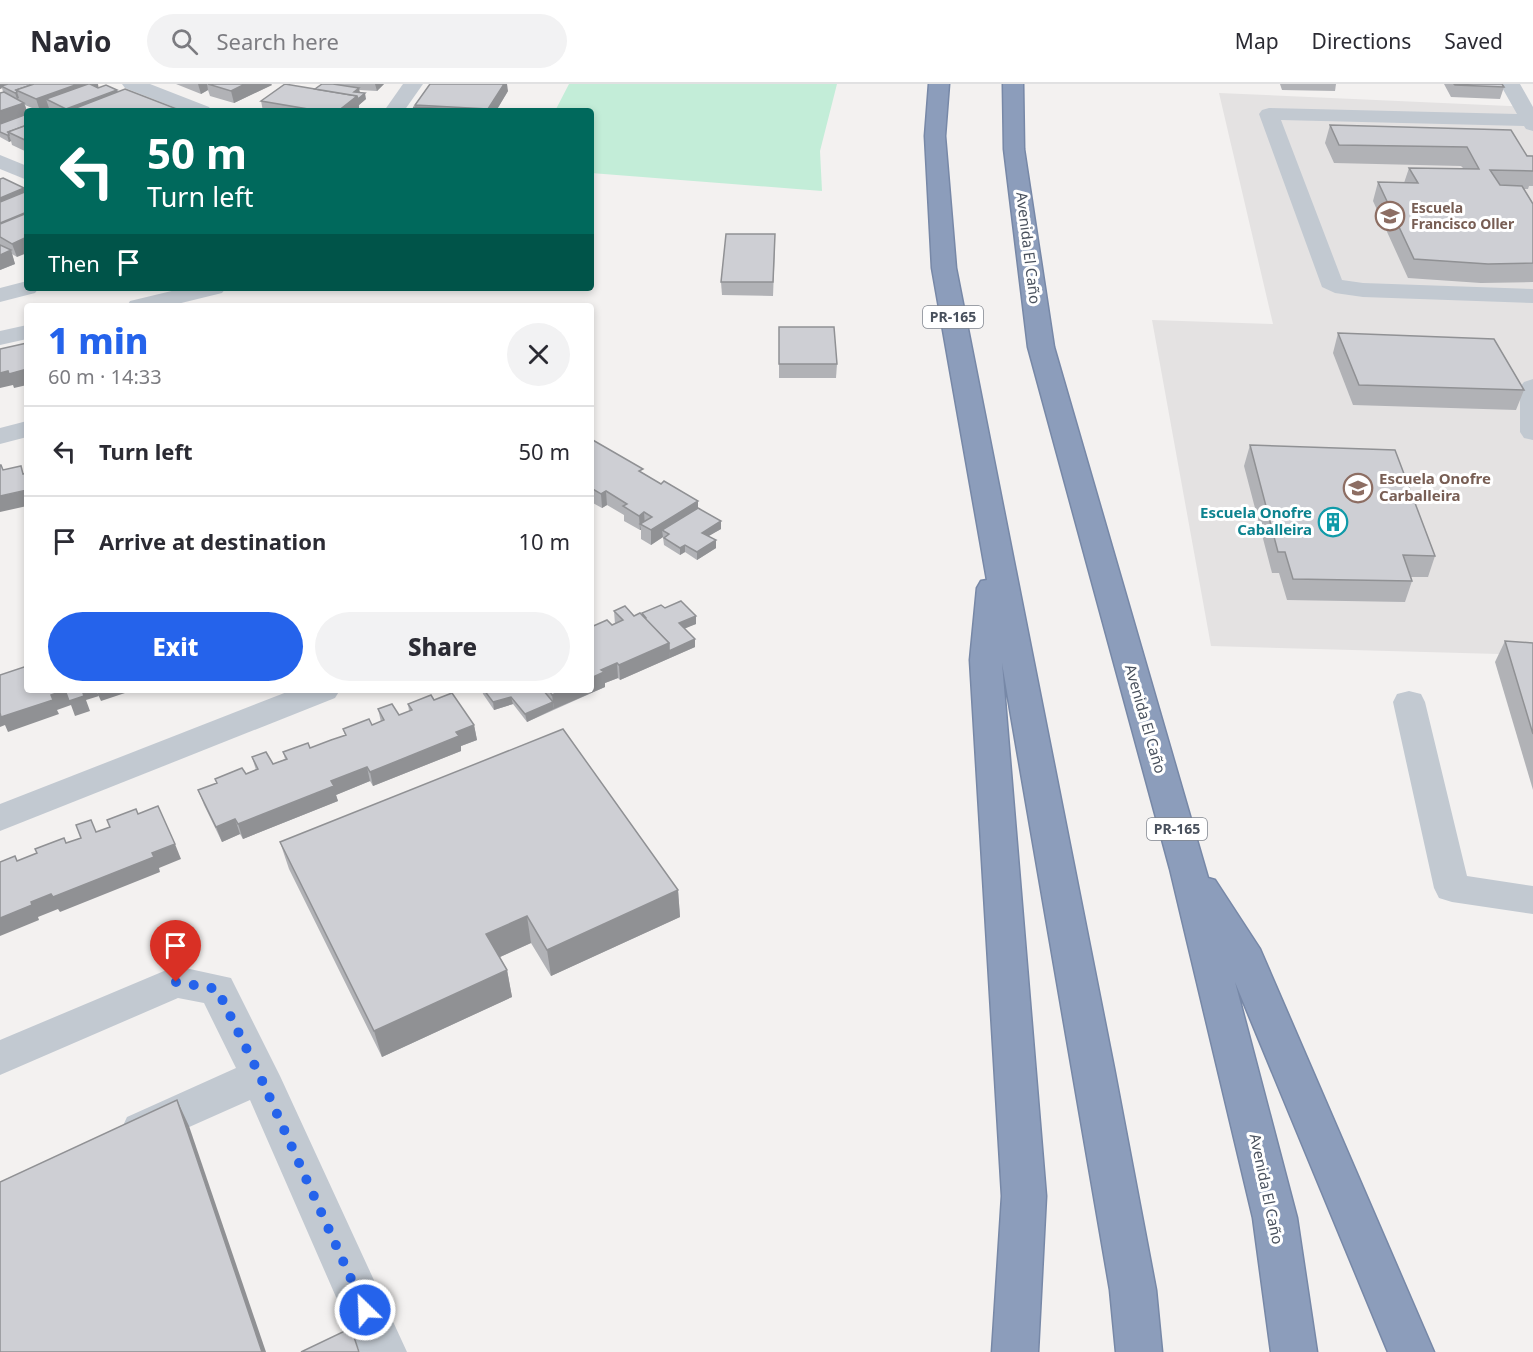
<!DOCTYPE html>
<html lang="en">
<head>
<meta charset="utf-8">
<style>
  :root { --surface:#fff; --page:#f2f2f3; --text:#2b2b33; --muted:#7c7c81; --line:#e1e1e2; --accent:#2563eb }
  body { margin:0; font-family:"Noto Sans",sans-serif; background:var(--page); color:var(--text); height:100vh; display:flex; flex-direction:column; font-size:22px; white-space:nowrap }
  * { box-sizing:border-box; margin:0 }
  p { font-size:20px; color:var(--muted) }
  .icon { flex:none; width:33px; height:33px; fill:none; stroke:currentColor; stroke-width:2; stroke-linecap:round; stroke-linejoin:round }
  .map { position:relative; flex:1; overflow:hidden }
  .side { position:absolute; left:24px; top:219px; width:570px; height:390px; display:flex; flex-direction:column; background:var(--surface); border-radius:6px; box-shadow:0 3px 9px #0003 }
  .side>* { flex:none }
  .banner { position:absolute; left:24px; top:24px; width:570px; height:183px; border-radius:6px; box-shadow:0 3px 9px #0003; background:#00695c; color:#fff; overflow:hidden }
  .pin { position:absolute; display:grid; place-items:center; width:51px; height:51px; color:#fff; margin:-62px -26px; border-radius:50% 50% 50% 0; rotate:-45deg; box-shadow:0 0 6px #0007 }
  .pin .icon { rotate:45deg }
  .me { position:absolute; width:66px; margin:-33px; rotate:336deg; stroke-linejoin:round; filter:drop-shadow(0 0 4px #0008) }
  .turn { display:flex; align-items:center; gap:21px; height:126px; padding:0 24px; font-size:27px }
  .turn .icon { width:78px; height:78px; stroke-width:2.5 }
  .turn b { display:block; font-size:42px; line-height:51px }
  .then { display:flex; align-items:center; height:57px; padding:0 24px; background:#0003; gap:12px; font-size:22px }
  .round { display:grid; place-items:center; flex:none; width:63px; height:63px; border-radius:32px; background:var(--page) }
  .headline { display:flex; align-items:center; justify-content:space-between; height:102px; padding:0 24px }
  h1 { font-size:36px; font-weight:800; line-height:45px; color:var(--accent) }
  .button { display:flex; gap:12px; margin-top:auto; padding:12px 24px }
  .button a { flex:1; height:69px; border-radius:36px; background:var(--accent); color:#fff; font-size:24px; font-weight:800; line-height:69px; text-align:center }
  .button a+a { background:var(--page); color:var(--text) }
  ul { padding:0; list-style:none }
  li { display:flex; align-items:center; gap:18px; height:90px; padding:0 24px; border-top:2px solid var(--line) }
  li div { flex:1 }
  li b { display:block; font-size:22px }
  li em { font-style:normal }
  header { display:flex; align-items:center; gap:36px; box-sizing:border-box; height:84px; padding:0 30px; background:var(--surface); border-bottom:2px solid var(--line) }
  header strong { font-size:28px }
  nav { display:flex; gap:33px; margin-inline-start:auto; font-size:21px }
  .search { width:420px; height:54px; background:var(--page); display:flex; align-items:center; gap:15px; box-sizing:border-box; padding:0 21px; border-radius:33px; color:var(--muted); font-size:22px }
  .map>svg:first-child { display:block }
  .education { fill:#e4e2e2 }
  .green { fill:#c3edd8 }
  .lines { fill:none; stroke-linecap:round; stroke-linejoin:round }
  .highway-casing { stroke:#7788a7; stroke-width:3 }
  .minor { fill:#c2c9d1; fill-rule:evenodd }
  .highway { fill:#8c9dbb; fill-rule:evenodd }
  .wall { fill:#b1b2b6 }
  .shaded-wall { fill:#909194 }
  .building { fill:#cecfd4; stroke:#909194; stroke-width:1.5 }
  .route { stroke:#2563eb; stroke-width:10; stroke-dasharray:0 18 }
  .labels { text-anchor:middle; stroke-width:6; stroke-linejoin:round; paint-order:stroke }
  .far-education-label { font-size:14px; font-weight:bold; fill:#785e54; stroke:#fff; text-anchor:start }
  .shield { fill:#fff; stroke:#80858e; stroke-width:1.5 }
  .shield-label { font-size:14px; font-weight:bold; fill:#49515d }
  .street-label { font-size:15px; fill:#49515d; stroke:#fff }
  .education-label { font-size:15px; font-weight:bold; fill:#785e54; stroke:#fff; text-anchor:start }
  .culture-label { font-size:15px; font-weight:bold; fill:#0d838f; stroke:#fff; text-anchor:end }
</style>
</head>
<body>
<header>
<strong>Navio</strong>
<div class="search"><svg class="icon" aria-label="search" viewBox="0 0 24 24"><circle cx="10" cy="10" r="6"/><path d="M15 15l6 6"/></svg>Search here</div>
<nav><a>Map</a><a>Directions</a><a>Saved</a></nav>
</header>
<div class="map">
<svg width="1533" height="1268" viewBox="0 0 1533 1268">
  <rect width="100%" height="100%" fill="#f3f1f0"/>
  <path class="education" d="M1219 9 1533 23V571L1211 562 1152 236 1273 240Z"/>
  <path class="green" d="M569 0H837L820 67 822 107 591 89V27H555Z"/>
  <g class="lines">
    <g class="highway-casing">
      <g id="highway">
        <path d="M929 0H949L945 52 956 184 1114 984 1156 1206 1162 1268H1116L1110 1206 1002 579 1046 1112 1038 1268H992L1002 1112 970 576 977 504 981 497 987 496 932 184 925 52Z"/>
        <path d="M1003 0H1023L1024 65 1054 263 1208 794 1215 796 1260 865 1434 1268H1388L1235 898 1297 1134 1317 1268H1271L1253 1134 1170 785 1028 263 1004 65Z"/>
      </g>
    </g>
    <g class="minor">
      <path d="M122 0H150L209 23 212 27H184L125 4Z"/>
      <path d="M403 0H423L404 27H384Z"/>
      <path d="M1500 0H1520L1533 23V47L1526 45 1524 42 1281 36 1342 196 1363 199 1533 205V219L1363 213 1335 209 1322 203 1259 30 1262 26 1269 24 1517 30Z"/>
      <path d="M0 71 27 82V96L0 85Z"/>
      <path d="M27 197V204H39L35 209 0 218V204Z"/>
      <path d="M184 204H226L222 209 169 222H127L130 217Z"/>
      <path d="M27 241V255L0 261V247Z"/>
      <path d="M1533 295V356L1524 354 1520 348V303L1524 298Z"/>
      <path d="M27 337V353L0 360V344Z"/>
      <path d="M292 606H340L335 614 0 747V720Z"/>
      <path d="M1409 607 1421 610 1425 618 1467 792 1533 802V830L1452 818 1439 814 1434 804 1393 618 1397 610Z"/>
      <path d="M176 882 231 894 280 992 407 1268H360L250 1016 142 1064 127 1059 121 1046 127 1033 236 984 204 919 178 914 0 991V956Z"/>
    </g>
    <use href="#highway" class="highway"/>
  </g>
  <g class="wall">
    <path d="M0 0 99 4 117 6 118 8 182 27H49V24L42 27H39L25 21 27 27V68L12 61 11 57 9 58 0 53V9L3 8 2 4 0 5Z"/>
    <path d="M176 0H271L272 1 234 19 210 12 208 6 201 10Z"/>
    <path d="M322 0H384L377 7 359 6 360 9 366 15 359 21V24L356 27H263L261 17 315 5Z"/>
    <path d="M1280 0H1336L1335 7 1282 6Z"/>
    <path d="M1444 0H1502L1504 3 1500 15 1451 13Z"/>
    <path d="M508 7 496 27H412L415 23V21Z"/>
    <path d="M1330 41 1533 72V102H1529L1528 105H1524L1533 120V198L1481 199 1408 194 1373 117 1378 98 1404 99 1409 84H1463L1461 82 1334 79 1325 59Z"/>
    <path d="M0 95 24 104 25 107 17 173 12 170 15 180 0 186Z"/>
    <path d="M775 163 773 212 722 211 721 198Z"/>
    <path d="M779 243 837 280 836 294H779Z"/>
    <path d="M1338 249 1524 306 1516 326 1353 321 1333 269Z"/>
    <path d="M591 355 643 389 661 400 698 417V424L721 437V445L708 452 716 464 697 476 685 468 680 471 664 461 663 453 651 461 641 455V446H640L624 437V431L607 421 602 424 591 418Z"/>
    <path d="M1250 361 1435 472 1428 493H1411L1412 497 1405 518 1287 516 1279 489H1272L1244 382Z"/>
    <path d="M665 524 696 532V540L684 544 695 555V563L620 596 618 594 605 599V603L527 638 513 620 494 626 483 610 482 606H591L612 541 615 540 614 527 634 532 642 531V529Z"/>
    <path d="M1505 557 1533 559V706L1495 578Z"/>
    <path d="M434 616 474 641 477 656 461 662V667L373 702 370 697 336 711 338 717 243 755 240 750 222 758 204 721 198 706 256 686 252 673 273 680 285 675 283 668 310 664 345 651 343 645 372 641 381 638 378 625 399 631 409 627 408 620Z"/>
    <path d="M280 758 678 806 680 833 551 892 531 859 500 873 507 886 512 913 382 973 289 785Z"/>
  </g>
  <g class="shaded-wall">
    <path d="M0 0H15L1 2 2 4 0 5Z"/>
    <path d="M78 0H98L99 6 46 15 49 24 40 27 36 15Z"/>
    <path d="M198 0H207L208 6 201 10Z"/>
    <path d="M245 0H271L272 1 234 19 231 7Z"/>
    <path d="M375 0H384L377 7Z"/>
    <path d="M504 0H507L508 7 496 27H488V25Z"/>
    <path d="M359 4 360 10 365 9 366 15 359 21V24L356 27H338L354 8Z"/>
    <path d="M117 6 121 18 67 27 66 25Z"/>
    <path d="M17 8 19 14 17 15 15 9Z"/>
    <path d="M24 19 27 27V31L0 41V27Z"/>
    <path d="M7 51H9L11 57 9 58Z"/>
    <path d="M24 104 27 113 0 129V114Z"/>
    <path d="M27 128V142L0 153V139Z"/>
    <path d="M27 153V169L17 173 12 160Z"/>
    <path d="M11 166 15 180 0 186V171Z"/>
    <path d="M27 285V301L14 304 13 301 0 304V289L8 287Z"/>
    <path d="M27 406V422L0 428V412Z"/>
    <path d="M606 407 607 421 602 424 601 410Z"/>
    <path d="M698 417V431L662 446 663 453 651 461V446Z"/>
    <path d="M644 428 645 443 640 440 641 446H640L639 432Z"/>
    <path d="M721 437V445L702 456V449Z"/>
    <path d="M716 456V464L697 476V468Z"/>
    <path d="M685 461V468L680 471V464Z"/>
    <path d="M696 532V540L679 547V539Z"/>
    <path d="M695 555V563L670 574 669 567Z"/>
    <path d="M669 559 670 574 620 596 619 581Z"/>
    <path d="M617 579 618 594 605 599V603L554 625 552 611 563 606H591V594L601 586Z"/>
    <path d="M65 606H96L99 612 86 616 90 627 75 632 71 621 57 626 59 630 8 648 5 641 0 643V628Z"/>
    <path d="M96 606H125V609L101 617Z"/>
    <path d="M511 613 513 620 494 626 493 618Z"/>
    <path d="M553 618 554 625 527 638 525 630Z"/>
    <path d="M474 641 477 656 461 662V667L373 702 370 688 456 648Z"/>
    <path d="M367 683 370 697 336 711 338 717 243 755 238 740 331 697Z"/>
    <path d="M235 735 240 750 222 758 216 743Z"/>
    <path d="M175 760 181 775 159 784 160 788 60 828 58 825 38 833 39 836 0 852V834L31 818Z"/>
    <path d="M678 806 680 833 551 892 547 866Z"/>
    <path d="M527 832 531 859 491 877 486 850Z"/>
    <path d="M507 886 512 913 382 973 374 947Z"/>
    <path d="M177 1016 189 1042 266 1268H262Z"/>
  </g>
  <g class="building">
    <path d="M8 0H34L16 6 17 8 15 9 1 2Z"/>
    <path d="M34 0H78L36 15 16 6Z"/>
    <path d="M88 0H90L98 4 106 1 117 6 66 25 46 15Z"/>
    <path d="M208 0H245L231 7Z"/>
    <path d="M285 0 357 12 338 27H320L261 17Z"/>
    <path d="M322 0H333L359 4 354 8 365 9 358 15 357 12 315 5Z"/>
    <path d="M430 0H504L488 25 415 21Z"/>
    <path d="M1454 0H1502L1504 3 1455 1Z"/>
    <path d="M125 5 182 27H68Z"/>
    <path d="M4 8 24 19 0 27V9Z"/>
    <path d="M414 23 472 26V27H412Z"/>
    <path d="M27 30V41L8 48 9 51H7L0 48V40Z"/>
    <path d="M27 41V57L8 48Z"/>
    <path d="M1330 41 1511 46 1527 72H1533V87L1490 86 1500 101 1522 102 1533 120V179L1488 180 1414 175 1378 98 1418 99 1409 84 1479 85 1467 63 1339 61Z"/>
    <path d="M3 94 24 104 0 114V95Z"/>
    <path d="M27 107V128L0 139V118Z"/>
    <path d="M27 129V153L12 160 0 153V140Z"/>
    <path d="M726 150H775L773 198H721Z"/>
    <path d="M0 161 11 166 0 171Z"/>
    <path d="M779 243H834L837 280H779Z"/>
    <path d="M1338 249 1494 255 1524 306 1359 301Z"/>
    <path d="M27 259V285L9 290 8 287 0 289V265Z"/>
    <path d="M591 355 643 385 639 387 661 400 664 397 698 417 651 446 640 440 652 433 644 428 639 432 623 422 627 420 606 407 601 410 591 404Z"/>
    <path d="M1250 361 1395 366 1435 472 1403 471 1412 497 1293 495 1285 468H1278Z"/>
    <path d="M0 381H1L3 386 21 382 23 390 27 389V406L0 412Z"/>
    <path d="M698 424 721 437 702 449 716 456 697 468 685 461 680 464 664 454 669 450 662 446Z"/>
    <path d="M681 517 696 532 679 539 695 555 669 567V559L645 535 646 534 642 529 661 521 665 524Z"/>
    <path d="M625 522 634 532 640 529 669 559 619 581 617 579 601 586 604 588 591 594V543L607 536 612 541 623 536 614 527Z"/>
    <path d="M1505 557 1533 559V650Z"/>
    <path d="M27 582V606H65L51 611 53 616 1 633 0 629V591Z"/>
    <path d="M65 606H82L84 612 69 617Z"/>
    <path d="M484 606H543L553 618 525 630 511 613 493 618Z"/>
    <path d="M549 606H563L552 611Z"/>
    <path d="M452 609 474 641 456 648 459 652 370 688 367 683 331 697 334 702 238 740 235 735 216 743 198 706 217 699 215 695 242 684 246 690 258 685 252 673 266 668 273 680 287 675 283 668 308 659 310 664 331 656 346 651 343 645 369 635 372 641 384 636 378 625 392 620 399 631 412 626 408 620 431 611 434 616Z"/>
    <path d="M563 645 678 806 547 866 527 832 486 850 507 886 374 947 280 758Z"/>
    <path d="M158 722 175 760 152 769 154 773 53 813 51 810 31 818 32 821 0 834V778L15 772 17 777 37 769 35 765 64 754 66 759 81 754 76 741 91 736 96 748 110 743 107 736 136 725 138 730Z"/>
    <path d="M177 1016 262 1268H0V1098Z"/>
    <path d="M351 1244 359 1268H301Z"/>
  </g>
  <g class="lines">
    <path class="route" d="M176 898 217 905 260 992 365 1226"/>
  </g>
  <defs>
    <g id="school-ring" transform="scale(1.5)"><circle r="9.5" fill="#fff" stroke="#8d6e63" stroke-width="1.5"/><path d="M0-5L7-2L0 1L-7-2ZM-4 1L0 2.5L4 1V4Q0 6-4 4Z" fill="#8d6e63"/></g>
    <g id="building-ring" transform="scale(1.5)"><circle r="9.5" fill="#fff" stroke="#0f9aa8" stroke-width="1.5"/><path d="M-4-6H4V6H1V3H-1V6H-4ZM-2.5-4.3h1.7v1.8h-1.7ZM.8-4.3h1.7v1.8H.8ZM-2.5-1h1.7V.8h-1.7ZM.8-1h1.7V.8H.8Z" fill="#0f9aa8"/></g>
  </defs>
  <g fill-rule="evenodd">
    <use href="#school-ring" x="1390" y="132"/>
    <use href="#school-ring" x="1358" y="404"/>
    <use href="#building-ring" x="1333" y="438"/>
  </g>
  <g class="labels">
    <g class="far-education-label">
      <text x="1411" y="129">Escuela<tspan x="1411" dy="16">Francisco Oller</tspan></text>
    </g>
    <g class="shield">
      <rect x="923" y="222" width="60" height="22" rx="4.5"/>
      <rect x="1147" y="734" width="60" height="22" rx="4.5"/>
    </g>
    <g class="shield-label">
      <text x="953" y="238">PR-165</text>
      <text x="1177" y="750">PR-165</text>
    </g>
    <g class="street-label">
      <text transform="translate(1028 164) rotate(83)" y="5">Avenida El Caño</text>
      <text transform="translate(1145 635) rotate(74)" y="5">Avenida El Caño</text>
      <text transform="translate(1266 1105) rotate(78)" y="5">Avenida El Caño</text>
    </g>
    <g class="education-label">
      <text x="1379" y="400">Escuela Onofre<tspan x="1379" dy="17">Carballeira</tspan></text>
    </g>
    <g class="culture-label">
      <text x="1312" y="434">Escuela Onofre<tspan x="1312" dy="17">Caballeira</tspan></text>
    </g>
  </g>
</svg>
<div class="pin" style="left:176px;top:898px;background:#d93025"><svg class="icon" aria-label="arrive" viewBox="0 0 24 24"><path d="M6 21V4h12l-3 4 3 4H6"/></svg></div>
<svg class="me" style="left:365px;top:1226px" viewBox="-20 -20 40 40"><circle r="17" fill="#2563eb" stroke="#fff" stroke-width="3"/><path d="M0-11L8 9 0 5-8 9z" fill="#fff"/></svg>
<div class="banner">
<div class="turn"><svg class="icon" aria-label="left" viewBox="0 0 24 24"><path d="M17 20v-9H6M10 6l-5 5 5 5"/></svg><div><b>50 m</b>Turn left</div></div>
<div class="then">Then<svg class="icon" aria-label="arrive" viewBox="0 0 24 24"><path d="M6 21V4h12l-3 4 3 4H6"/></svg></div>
</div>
<section class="side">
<div class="headline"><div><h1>1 min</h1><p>60 m · 14:33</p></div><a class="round"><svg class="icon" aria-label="close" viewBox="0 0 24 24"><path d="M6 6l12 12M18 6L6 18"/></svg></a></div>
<ul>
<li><svg class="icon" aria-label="left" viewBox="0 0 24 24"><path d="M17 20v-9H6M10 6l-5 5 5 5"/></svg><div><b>Turn left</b></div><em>50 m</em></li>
<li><svg class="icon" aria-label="arrive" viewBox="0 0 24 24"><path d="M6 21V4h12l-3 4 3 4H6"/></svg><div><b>Arrive at destination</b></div><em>10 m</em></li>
</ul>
<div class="button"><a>Exit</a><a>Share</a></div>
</section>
</div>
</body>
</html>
